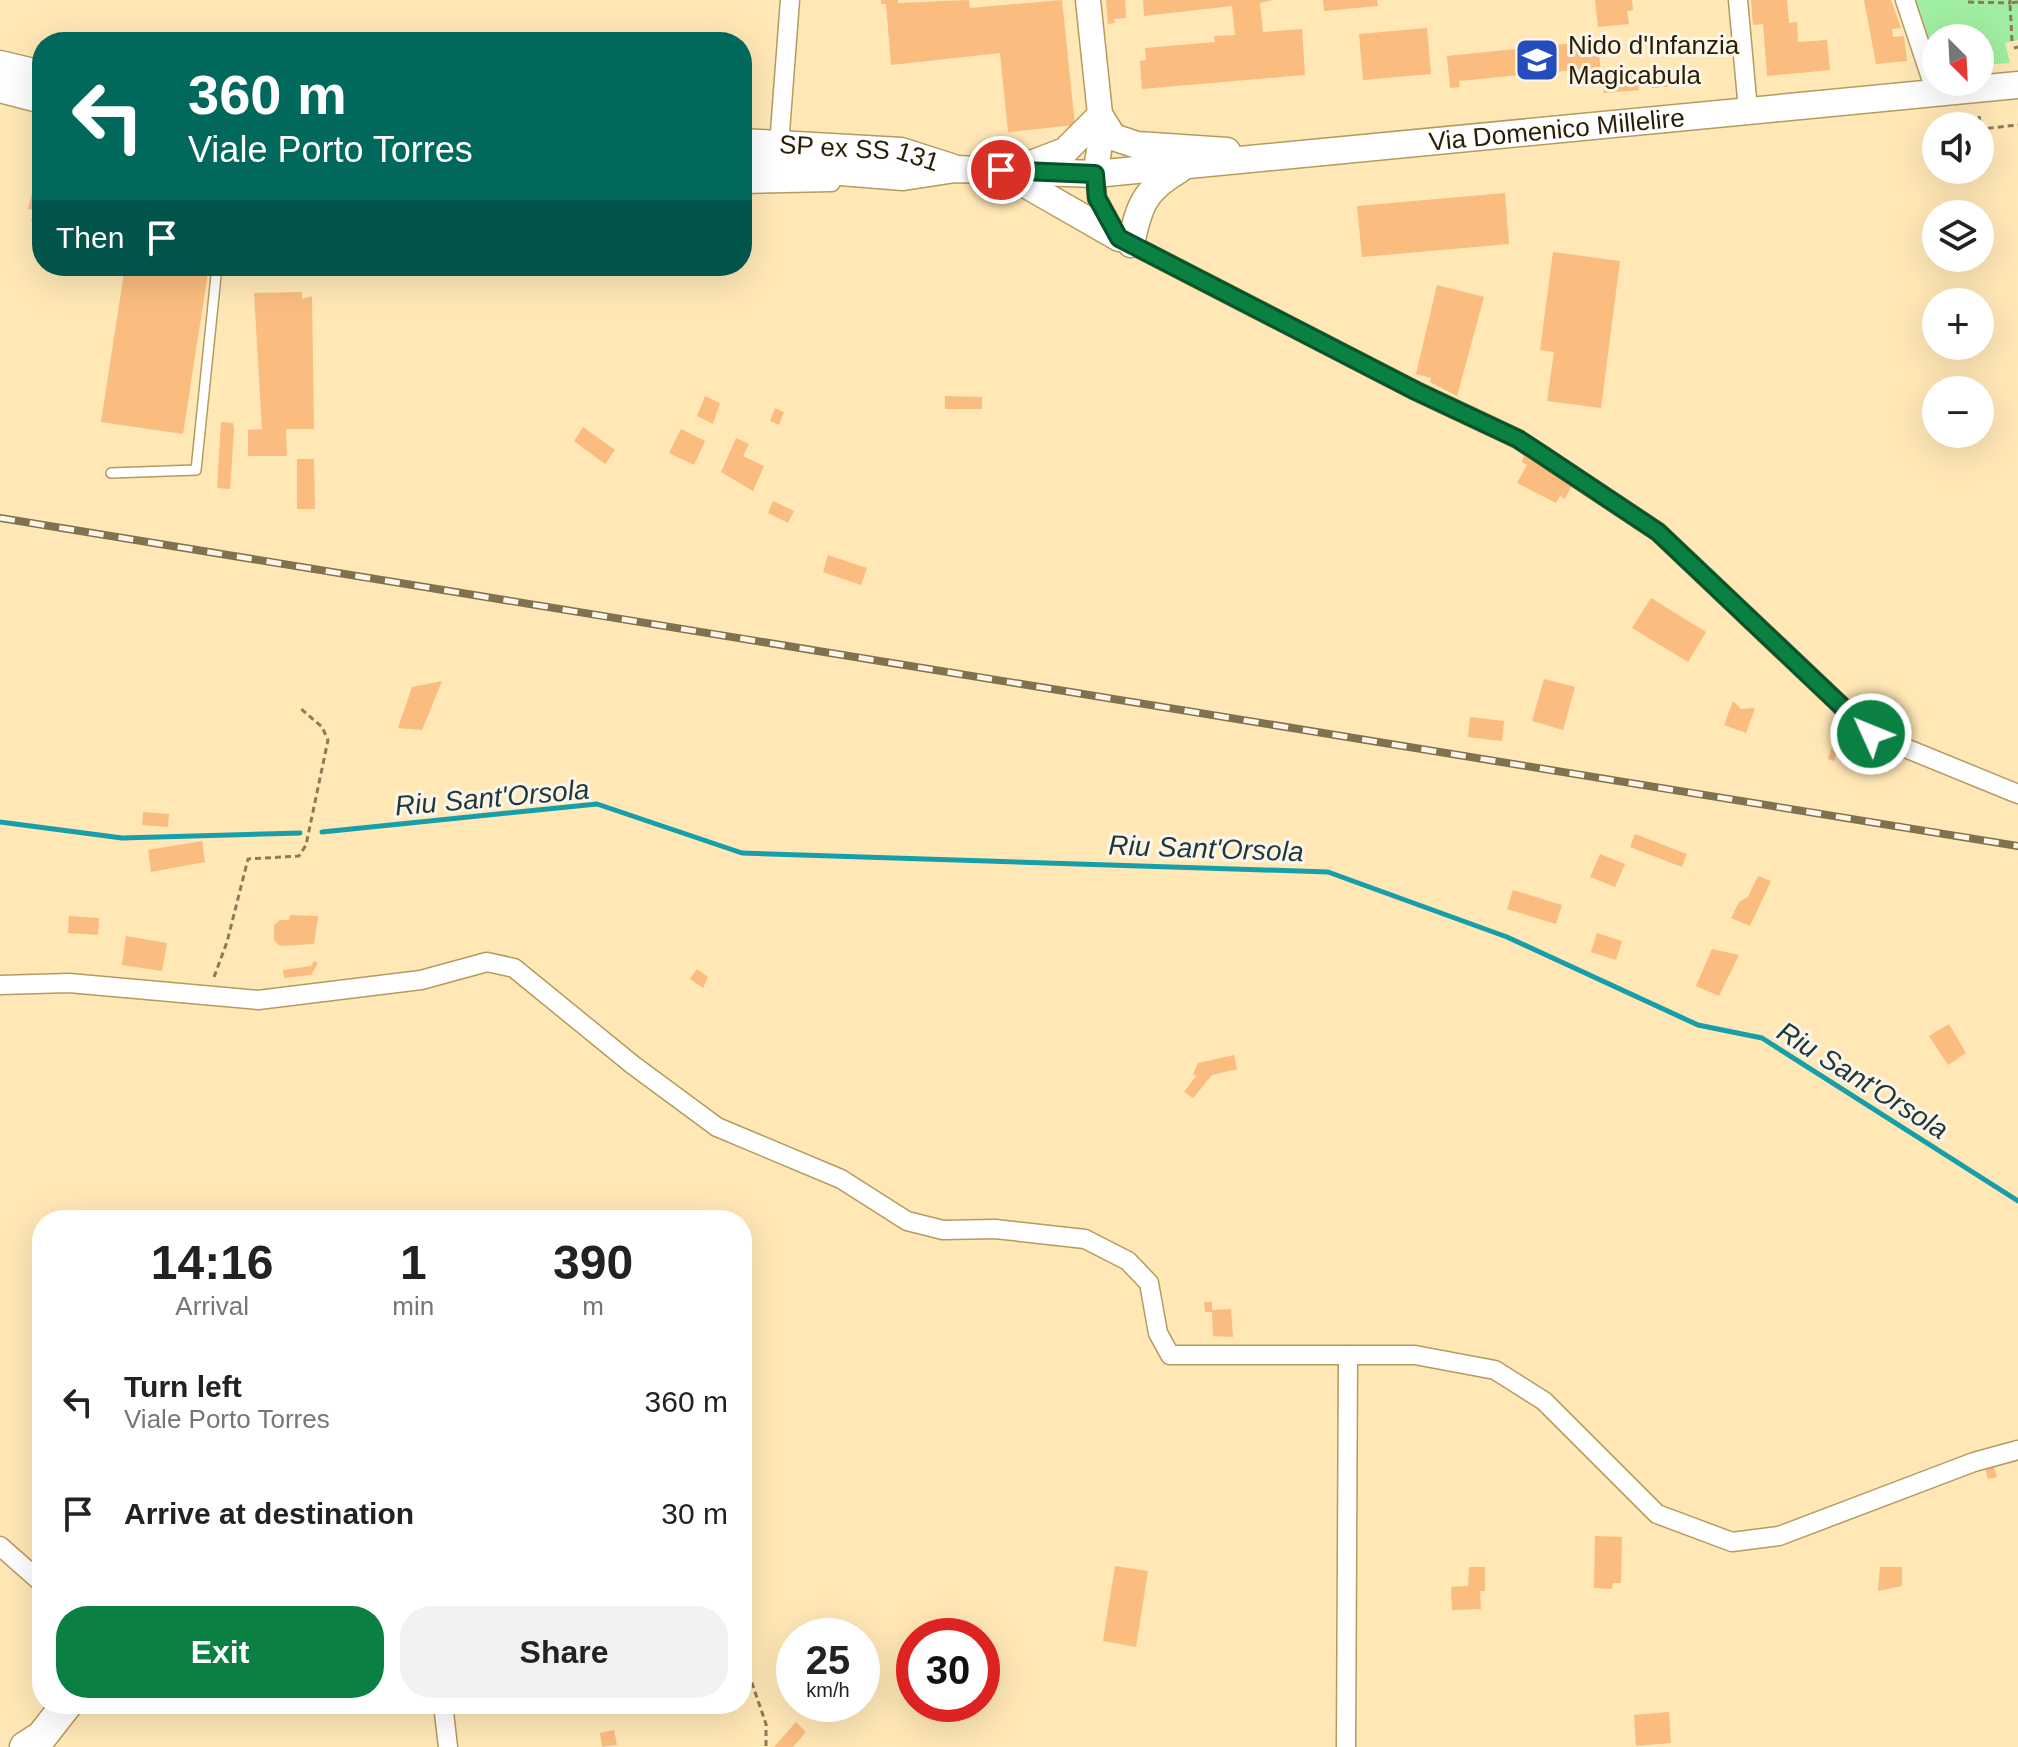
<!DOCTYPE html>
<html lang="en">
<head>
<meta charset="utf-8">
<style>
  :root { --surface:#fff; --page:#f2f2f2; --text:#222; --muted:#767676; --accent:#0b8043 }
  body { margin:0; font-family:Arial,sans-serif; background:var(--page); color:var(--text); height:100vh; display:flex; flex-direction:column; font-size:30px; white-space:nowrap }
  * { box-sizing:border-box; margin:0 }
  p { font-size:26px; color:var(--muted) }
  .icon { flex:none; width:44px; height:44px; fill:none; stroke:currentColor; stroke-width:2; stroke-linecap:round; stroke-linejoin:round }
  .map { position:relative; flex:1; overflow:hidden }
  .side { position:absolute; left:32px; top:1210px; width:720px; height:504px; display:flex; flex-direction:column; background:var(--surface); border-radius:32px; box-shadow:0 8px 32px #0002 }
  .side>* { flex:none }
  .banner { position:absolute; left:32px; top:32px; width:720px; height:244px; border-radius:32px; box-shadow:0 8px 32px #0002; background:#00695c; color:#fff; overflow:hidden }
  .needle { width:52px; rotate:156deg }
  .tools { position:absolute; left:1922px; top:24px; display:grid; gap:16px }
  .tools a { display:grid; place-items:center; width:72px; height:72px; border-radius:50%; background:var(--surface); box-shadow:0 8px 32px #0002; font-size:40px }
  .speed { position:absolute; left:776px; top:1618px; display:flex; gap:16px; font-size:40px; font-weight:700; text-align:center }
  .speed>* { display:grid; place-content:center; width:104px; height:104px; border-radius:50%; background:var(--surface); box-shadow:0 8px 32px #0002; line-height:1 }
  .speed small { font-size:20px; font-weight:400 }
  .speed .limit { border:12px solid #d22; background:#fff; color:#111 }
  .pin { position:absolute; display:grid; place-items:center; width:68px; height:68px; color:#fff; margin:-34px; border:4px solid #fff; border-radius:50%; box-shadow:0 2px 8px #0007 }
  .me { position:absolute; width:88px; margin:-44px; rotate:314deg; stroke-linejoin:round; filter:drop-shadow(0 0 6px #0008) }
  .turn { display:flex; align-items:center; gap:28px; height:168px; padding:0 24px; font-size:36px }
  .turn .icon { width:104px; height:104px; stroke-width:2.5 }
  .turn b { display:block; font-size:56px; line-height:68px }
  .then { display:flex; align-items:center; height:76px; padding:0 24px; background:#0003; gap:16px; font-size:30px }
  .eta { display:flex; justify-content:space-evenly; align-items:center; height:136px; text-align:center }
  .eta b { font-size:48px; font-weight:700; line-height:56px }
  .button { display:flex; gap:16px; margin-top:auto; padding:16px 24px }
  .button a { flex:1; height:92px; border-radius:32px; background:var(--accent); color:#fff; font-size:32px; font-weight:700; line-height:92px; text-align:center }
  .button a+a { background:var(--page); color:var(--text) }
  ul { padding:0; list-style:none }
  li { display:flex; align-items:center; gap:24px; height:112px; padding:0 24px }
  li div { flex:1 }
  li b { display:block; font-size:30px }
  li em { font-style:normal }
  .map>svg:first-child { display:block }
  .green { fill:#a0eea1 }
  .lines { fill:none; stroke-linecap:round; stroke-linejoin:round }
  .stream { stroke:#169eaa; stroke-width:5 }
  .building { fill:#fabc7f }
  .service-casing { stroke:#b69a5e; stroke-width:12 }
  .minor-casing { stroke:#b69a5e; stroke-width:21 }
  .tertiary-casing { stroke:#b69a5e; stroke-width:27 }
  .secondary-casing { stroke:#b69a5e; stroke-width:29 }
  .primary-casing { stroke:#b69a5e; stroke-width:33 }
  .path { stroke:#8c7b57; stroke-width:3; stroke-dasharray:6 4; stroke-linecap:butt }
  .service { stroke:#fff; stroke-width:9 }
  .minor { stroke:#fff; stroke-width:18 }
  .tertiary { stroke:#fff; stroke-width:24 }
  .secondary { stroke:#fff; stroke-width:26 }
  .primary { stroke:#fff; stroke-width:30 }
  .rail-casing { stroke:#81714e; stroke-width:8 }
  .rail { stroke:#fcf6ea; stroke-width:5; stroke-dasharray:15; stroke-linecap:butt }
  .route-casing { stroke:#07532c; stroke-width:20 }
  .route { stroke:#0b8043; stroke-width:14 }
  .labels { text-anchor:middle; stroke-width:6; stroke-linejoin:round; paint-order:stroke }
  .poi-label { font-size:26px; fill:#291e05; stroke:#fcf6ea; text-anchor:start }
  .street-label { font-size:26px; fill:#291e05; stroke:#fcf6ea }
  .water-label { font-size:28px; font-style:italic; fill:#1d373a; stroke:#fcf6ea }
</style>
</head>
<body>
<div class="map">
<svg width="2018" height="1747" viewBox="0 0 2018 1747">
  <rect width="100%" height="100%" fill="#ffe7b6"/>
  <path class="green" d="M1915 0H2018V40L2005 43 2010 63 1980 65V38H1936V66Z"/>
  <g class="lines">
    <g class="stream">
      <path d="M0 822 122 838 300 833"/>
      <path d="M322 832 597 804 742 853 1328 872 1507 937 1698 1025 1762 1038 2018 1201"/>
    </g>
  </g>
  <g class="building">
    <path d="M881 0H898V3L969 0 970 8 1062 0 1075 125 1008 132 1000 53 891 65 886 4H881Z"/>
    <path d="M1106 0H1125L1126 18 1114 19 1115 23 1108 24Z"/>
    <path d="M1143 0H1272L1260 3 1263 32 1302 29 1305 75 1142 89 1140 61 1146 60 1145 48 1215 42 1214 36 1235 35 1232 6 1144 16Z"/>
    <path d="M1323 0H1377L1378 6 1324 11Z"/>
    <path d="M1595 0H1632L1633 10 1627 11 1629 24 1598 27Z"/>
    <path d="M1751 0H1787L1789 23 1797 22 1798 42 1827 40 1830 70 1767 76 1763 24 1753 25Z"/>
    <path d="M1864 0H1891L1901 28 1892 29 1893 37 1904 36 1907 61 1876 64Z"/>
    <path d="M1427 28 1431 74 1363 80 1359 34Z"/>
    <path d="M1585 42H1598L1601 75 1588 76 1587 69 1552 72 1459 81 1460 87 1450 88 1447 56Z"/>
    <path d="M1685 67 1686 85 1652 88 1650 71Z"/>
    <path d="M1637 72 1639 90 1604 93 1602 76Z"/>
    <path d="M35 181 42 182V224L31 222 34 210 28 209Z"/>
    <path d="M1505 193 1509 244 1362 257 1357 206Z"/>
    <path d="M1553 252 1620 261 1601 408 1547 401 1554 352 1540 350Z"/>
    <path d="M125 266H209L183 434 101 422Z"/>
    <path d="M1437 285 1484 297 1457 396 1430 382 1431 378 1416 374Z"/>
    <path d="M302 292V299L312 296 314 429H286L287 456H248V430L262 429 254 293Z"/>
    <path d="M705 396 720 403 713 424 697 416Z"/>
    <path d="M945 396 982 397V409H945Z"/>
    <path d="M775 408 784 412 779 425 770 421Z"/>
    <path d="M221 422 233 423 234 430 230 489 217 488Z"/>
    <path d="M583 427 615 450 605 464 574 441Z"/>
    <path d="M681 429 705 441 694 465 669 453Z"/>
    <path d="M736 438 749 444 743 456 764 466 753 491 721 472Z"/>
    <path d="M1524 456 1573 483 1565 499 1560 496 1556 503 1517 483 1527 465 1522 462Z"/>
    <path d="M297 459H314L315 509H297Z"/>
    <path d="M773 501 794 511 788 523 768 513Z"/>
    <path d="M828 555 867 568 861 585 823 572Z"/>
    <path d="M1651 598 1706 632 1688 662 1632 628Z"/>
    <path d="M1544 679 1575 687 1563 730 1532 721Z"/>
    <path d="M442 681 422 730 398 728 412 687Z"/>
    <path d="M1733 701 1741 709 1755 708 1746 733 1724 725Z"/>
    <path d="M1470 717 1504 721 1502 741 1468 737Z"/>
    <path d="M1834 740 1840 742 1834 761 1828 759Z"/>
    <path d="M143 812 169 814 168 827 142 825Z"/>
    <path d="M1635 834 1687 854 1682 867 1630 847Z"/>
    <path d="M202 841 205 862 151 872 148 850Z"/>
    <path d="M1600 854 1625 864 1615 887 1590 877Z"/>
    <path d="M1758 876 1771 881 1750 926 1731 918 1739 902 1748 897Z"/>
    <path d="M1513 890 1562 905 1556 924 1507 909Z"/>
    <path d="M290 915 318 916 314 944 280 946 274 940V925L280 920H289Z"/>
    <path d="M69 916 99 918 98 935 68 933Z"/>
    <path d="M1597 933 1622 941 1616 960 1591 952Z"/>
    <path d="M126 936 167 943 162 971 122 965Z"/>
    <path d="M1712 949 1739 955 1719 996 1696 986Z"/>
    <path d="M314 961 318 963 311 975 284 978 283 970 311 966Z"/>
    <path d="M697 969 708 977 703 988 690 979Z"/>
    <path d="M1949 1024 1966 1053 1948 1065 1929 1036Z"/>
    <path d="M1234 1055 1237 1069 1212 1075 1193 1098 1184 1092 1196 1076 1193 1074 1198 1063Z"/>
    <path d="M429 1212H455V1220H428Z"/>
    <path d="M1204 1302H1212V1310L1231 1309 1233 1337 1213 1336 1212 1312H1205Z"/>
    <path d="M1992 1461 1997 1477 1988 1479 1983 1463Z"/>
    <path d="M1595 1536 1622 1537 1621 1583H1613L1612 1589 1594 1588Z"/>
    <path d="M1115 1566 1148 1571 1136 1647 1103 1641Z"/>
    <path d="M1469 1567H1485V1591H1480L1481 1609 1452 1610 1451 1587 1468 1586Z"/>
    <path d="M1880 1567H1902V1586L1878 1591Z"/>
    <path d="M1669 1712 1671 1743 1636 1746 1634 1715Z"/>
    <path d="M796 1722 806 1732 793 1747H774Z"/>
    <path d="M614 1730 617 1745 602 1747 600 1733Z"/>
  </g>
  <g class="lines">
    <g class="service-casing">
      <path id="service" d="M111 473 196 470 217 266"/>
    </g>
    <g class="minor-casing">
      <g id="minor">
        <path d="M1738 0 1748 110"/>
        <path d="M1905 0 1936 93"/>
        <path d="M779 145 790 0"/>
        <path d="M1095 174 1097 198 1119 238 1416 391 1518 439 1658 532 1871 734 2018 794"/>
        <path d="M742 184 831 182 835 175"/>
        <path d="M0 985 69 983 258 1000 421 980 487 962 514 968 633 1065 717 1127 841 1179 907 1221 943 1230 995 1229 1085 1239 1128 1261 1149 1283 1158 1333 1170 1355H1415L1495 1370 1544 1401 1657 1514 1732 1542 1779 1536 1974 1462 2018 1450"/>
        <path d="M0 1546 42 1583"/>
        <path d="M443 1704 448 1747"/>
        <path d="M1346 1747 1348 1356"/>
      </g>
    </g>
    <g class="tertiary-casing">
      <path id="tertiary" d="M1088 0 1102 133 1095 174"/>
    </g>
    <g class="secondary-casing">
      <g id="secondary">
        <path d="M0 64 42 74"/>
        <path d="M0 89 42 100"/>
        <path id="s1" d="M742 142 901 151 951 167"/>
        <path id="s2" d="M742 164 903 177 955 169 1095 174 2018 85"/>
        <path d="M1026 166 1065 151 1100 116 1113 137 1137 145 1227 151"/>
        <path d="M1004 172 1119 238"/>
        <path d="M1131 244C1139 206 1144 190 1179 170"/>
      </g>
    </g>
    <g class="primary-casing">
      <path id="primary" d="M25 1747 42 1736 67 1704"/>
    </g>
    <g class="path">
      <path d="M1968 2 2010 3V0"/>
      <path d="M2012 41 2010 3 2018 2"/>
      <path d="M2014 48 2018 47"/>
      <path d="M1979 116 1981 129 2018 125"/>
      <path d="M214 977 227 942 248 859 299 856 306 845 328 740 322 727 299 707"/>
      <path d="M742 1654 766 1724V1747"/>
      <path d="M611 1704 612 1713"/>
    </g>
    <use href="#service" class="service"/>
    <use href="#minor" class="minor"/>
    <use href="#tertiary" class="tertiary"/>
    <use href="#secondary" class="secondary"/>
    <use href="#primary" class="primary"/>
    <g class="rail-casing">
      <path id="rail" d="M0 518 2018 846"/>
    </g>
    <use href="#rail" class="rail"/>
  </g>
  <g class="lines">
    <g class="route-casing">
      <path id="route" d="M1001 170 1095 174 1097 198 1119 238 1416 391 1518 439 1541 454 1658 532 1871 734"/>
    </g>
    <use href="#route" class="route"/>
  </g>
  <defs>
    <g id="school-square" transform="scale(2.3)"><rect x="-9" y="-9" width="18" height="18" rx="4" fill="#234dbb" stroke="#fcf6ea"/><path d="M0-5L7-2L0 1L-7-2ZM-4 1L0 2.5L4 1V4Q0 6-4 4Z" fill="#fff"/></g>
  </defs>
  <g fill-rule="evenodd">
    <use href="#school-square" x="1537" y="60"/>
  </g>
  <g class="labels">
    <g class="poi-label">
      <text x="1568" y="54">Nido d'Infanzia<tspan x="1568" dy="30">Magicabula</tspan></text>
    </g>
    <g class="street-label">
      <text dy="9" stroke="none"><textPath href="#s2" startOffset="818">Via Domenico Millelire</textPath></text>
      <text dy="9" stroke="none"><textPath href="#s1" startOffset="118">SP ex SS 131</textPath></text>
    </g>
    <g class="water-label">
      <text transform="translate(492 797) rotate(-5)" y="10">Riu Sant'Orsola</text>
      <text transform="translate(1206 848) rotate(2)" y="10">Riu Sant'Orsola</text>
      <text transform="translate(1863 1080) rotate(32)" y="10">Riu Sant'Orsola</text>
    </g>
  </g>
</svg>
<div class="tools">
<a><svg class="needle" viewBox="-14 -14 28 28"><path d="M0-13l5 13h-10z" fill="#e53935"/><path d="M0 13l5-13h-10z" fill="#767676"/></svg></a>
<a><svg class="icon" aria-label="sound" viewBox="0 0 24 24"><path d="M4 9h4l5-4v14l-5-4H4zM17 9q2 3 0 6"/></svg></a>
<a><svg class="icon" aria-label="layers" viewBox="0 0 24 24"><path d="M12 4l9 5-9 5-9-5zM3 14l9 5 9-5"/></svg></a>
<a>+</a>
<a>−</a>
</div>
<div class="speed"><div>25<small>km/h</small></div><div class="limit">30</div></div>
<div class="pin" style="left:1001px;top:170px;background:#d93025"><svg class="icon" aria-label="arrive" viewBox="0 0 24 24"><path d="M6 21V4h12l-3 4 3 4H6"/></svg></div>
<svg class="me" style="left:1871px;top:734px" viewBox="-20 -20 40 40"><circle r="17" fill="#0b8043" stroke="#fff" stroke-width="3"/><path d="M0-11L8 9 0 5-8 9z" fill="#fff"/></svg>
<div class="banner">
<div class="turn"><svg class="icon" aria-label="left" viewBox="0 0 24 24"><path d="M17 20v-9H6M10 6l-5 5 5 5"/></svg><div><b>360 m</b>Viale Porto Torres</div></div>
<div class="then">Then<svg class="icon" aria-label="arrive" viewBox="0 0 24 24"><path d="M6 21V4h12l-3 4 3 4H6"/></svg></div>
</div>
<section class="side">
<div class="eta">
<div><b>14:16</b><p>Arrival</p></div>
<div><b>1</b><p>min</p></div>
<div><b>390</b><p>m</p></div>
</div>
<ul>
<li><svg class="icon" aria-label="left" viewBox="0 0 24 24"><path d="M17 20v-9H6M10 6l-5 5 5 5"/></svg><div><b>Turn left</b><p>Viale Porto Torres</p></div><em>360 m</em></li>
<li><svg class="icon" aria-label="arrive" viewBox="0 0 24 24"><path d="M6 21V4h12l-3 4 3 4H6"/></svg><div><b>Arrive at destination</b></div><em>30 m</em></li>
</ul>
<div class="button"><a>Exit</a><a>Share</a></div>
</section>
</div>
</body>
</html>
